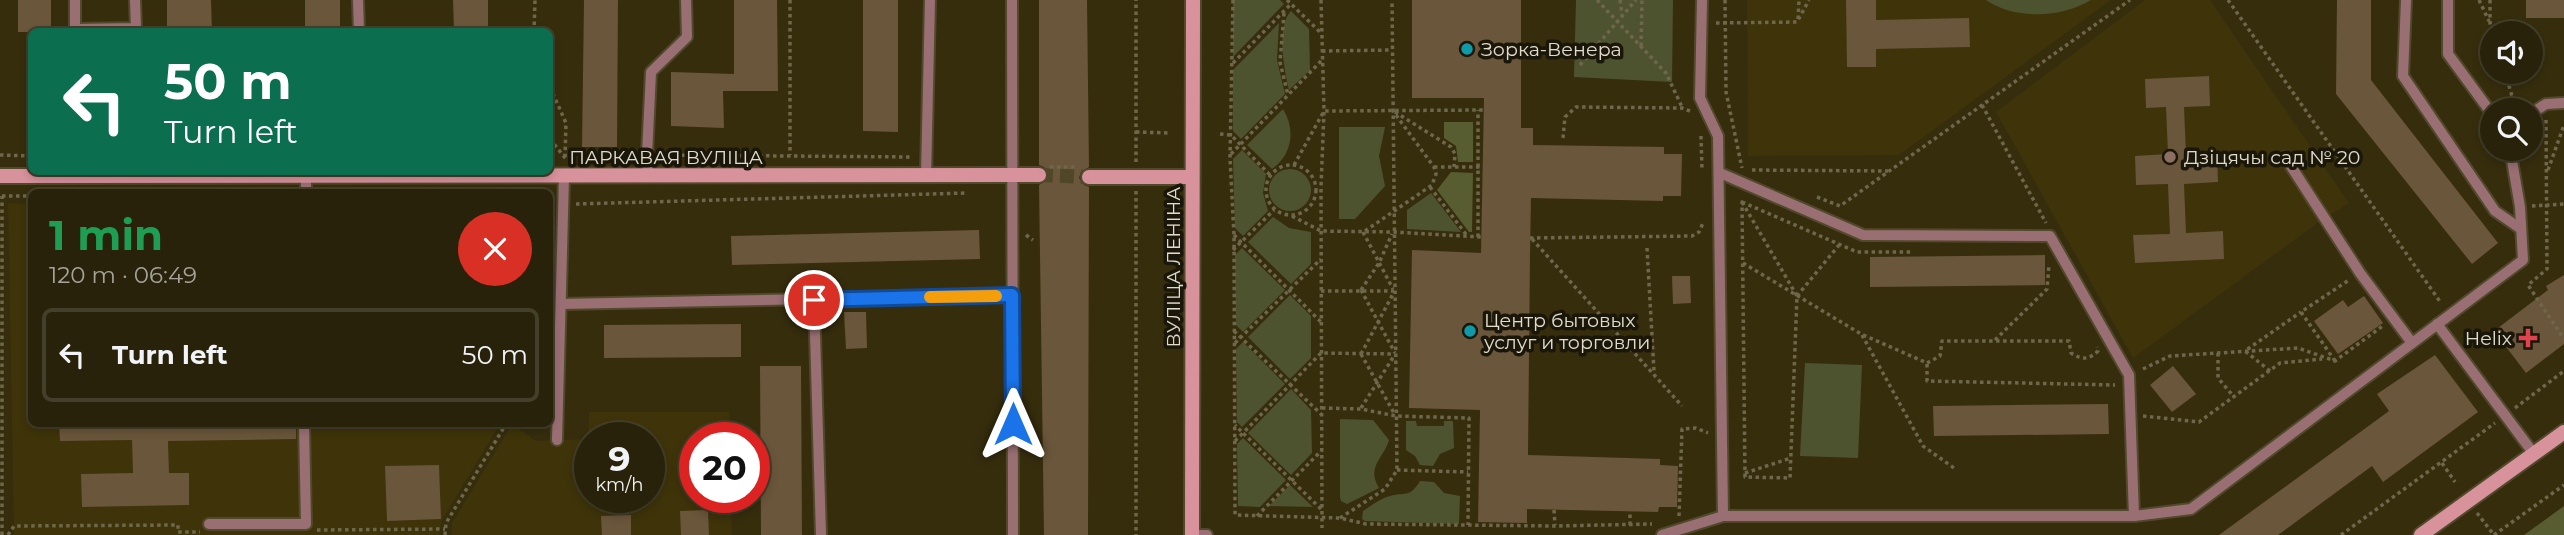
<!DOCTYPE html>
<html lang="en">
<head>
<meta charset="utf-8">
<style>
  :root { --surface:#28220a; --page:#342f18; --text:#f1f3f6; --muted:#a5a49c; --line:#443f2b }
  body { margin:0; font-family:Montserrat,sans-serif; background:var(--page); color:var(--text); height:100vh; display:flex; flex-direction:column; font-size:26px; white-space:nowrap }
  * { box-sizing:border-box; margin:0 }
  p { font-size:23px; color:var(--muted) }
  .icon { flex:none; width:38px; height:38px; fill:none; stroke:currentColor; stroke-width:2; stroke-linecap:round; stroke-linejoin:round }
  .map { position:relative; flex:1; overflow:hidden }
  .details { position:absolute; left:28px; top:189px; width:525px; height:238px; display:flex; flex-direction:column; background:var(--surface); border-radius:10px; box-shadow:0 4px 10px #0003,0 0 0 2px var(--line) }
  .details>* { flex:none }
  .guide { position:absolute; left:28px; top:28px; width:525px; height:147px; border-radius:10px; box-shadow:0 4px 10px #0003,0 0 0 2px var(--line); background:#0b6e4f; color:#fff; overflow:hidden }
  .fabs { position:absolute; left:2480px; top:21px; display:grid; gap:14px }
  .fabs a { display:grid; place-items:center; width:63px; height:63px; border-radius:50%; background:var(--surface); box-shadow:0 4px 10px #0003,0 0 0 2px var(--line); font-size:35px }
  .speed { position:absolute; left:574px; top:422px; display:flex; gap:14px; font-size:35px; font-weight:700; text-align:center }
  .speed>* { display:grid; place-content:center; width:91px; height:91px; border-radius:50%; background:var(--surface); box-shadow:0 4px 10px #0003,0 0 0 2px var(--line); line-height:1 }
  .speed small { font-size:18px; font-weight:400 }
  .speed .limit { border:10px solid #d22; background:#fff; color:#111 }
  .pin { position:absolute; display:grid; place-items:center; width:60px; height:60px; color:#fff; margin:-30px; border:4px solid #fff; border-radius:50%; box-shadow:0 2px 7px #0007 }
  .me { position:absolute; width:77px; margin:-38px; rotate:0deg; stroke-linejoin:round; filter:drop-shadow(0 0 5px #0008) }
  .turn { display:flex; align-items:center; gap:24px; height:147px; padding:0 21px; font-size:32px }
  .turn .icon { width:91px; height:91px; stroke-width:2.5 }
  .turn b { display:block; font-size:49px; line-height:60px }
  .round { display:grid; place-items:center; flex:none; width:74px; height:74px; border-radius:37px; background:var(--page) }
  .head { display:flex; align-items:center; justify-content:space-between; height:119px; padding:0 21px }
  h1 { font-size:42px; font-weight:700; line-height:52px; color:#1e9e55 }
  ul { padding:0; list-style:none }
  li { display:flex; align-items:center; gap:21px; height:94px; margin:0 14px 10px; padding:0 7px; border:4px solid var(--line); border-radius:10px }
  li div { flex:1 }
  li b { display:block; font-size:26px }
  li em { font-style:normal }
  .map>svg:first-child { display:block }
  .built { fill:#3e3309; fill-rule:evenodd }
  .green { fill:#4e532f }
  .forest { fill:#585d31 }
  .building { fill:#6a563a }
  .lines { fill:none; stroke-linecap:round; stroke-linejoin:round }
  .secondary-tunnel { stroke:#504729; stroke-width:14; stroke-dasharray:14 7; stroke-linecap:butt }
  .lane-casing { stroke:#51492b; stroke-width:14 }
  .secondary-casing { stroke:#51492b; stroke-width:18 }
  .path { stroke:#6e674b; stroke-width:3.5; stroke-dasharray:3.5 3.5; stroke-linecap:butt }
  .lane { stroke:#9a6f74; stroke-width:10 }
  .secondary { stroke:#d8929c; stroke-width:14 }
  .route-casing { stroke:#114b97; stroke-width:18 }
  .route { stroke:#1a73e8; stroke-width:12 }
  .slow { stroke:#f59e0b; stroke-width:12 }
  .culture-dot { fill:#0f9aa8; stroke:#1a1609; stroke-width:2.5 }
  .education-dot { fill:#8d6e63; stroke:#1a1609; stroke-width:2.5 }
  .health-dot { fill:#e0444e; stroke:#1a1609; stroke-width:2.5 }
  .labels { text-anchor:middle; stroke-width:7; stroke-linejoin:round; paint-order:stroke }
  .poi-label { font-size:19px; fill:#e1dcca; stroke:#1a1609; text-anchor:start }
  .street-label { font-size:19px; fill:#e1dcca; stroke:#1a1609 }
</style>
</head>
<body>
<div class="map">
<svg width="2564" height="535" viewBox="0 0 2564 535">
  <rect width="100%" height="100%" fill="#362d0d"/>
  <g class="built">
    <path d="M1747 0H2111L1899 155 1748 156Z"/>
    <path d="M2145 0H2210L2349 203 2323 219 2133 358 1996 112Z"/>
    <path d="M8 203 31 204 32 424H500L442 520 439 535H14Z"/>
    <path d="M589 412H729L730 437 695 438V497H731L732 535H451L452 523 512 424 536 441 588 439ZM590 438H649V497H590Z"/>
  </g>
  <g class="green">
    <path d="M1233 0H1280L1284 4 1233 57Z"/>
    <path d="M1576 0H1673L1672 82 1574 77Z"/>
    <path d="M1986 0H2091C2062 18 2015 20 1986 0Z"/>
    <path d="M1291 11 1309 29 1310 70 1289 90C1284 71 1276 26 1291 11Z"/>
    <path d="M1279 23 1277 60 1285 94 1241 139 1233 131V70Z"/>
    <path d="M1283 109C1296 130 1292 155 1272 169L1247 145Z"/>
    <path d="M1339 127H1385L1379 156 1385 186 1355 219H1339Z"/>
    <path d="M1242 150 1266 174 1263 193 1268 211 1243 236 1235 228 1233 159Z"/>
    <circle cx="1290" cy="190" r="21"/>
    <path d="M1431 193 1461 232 1407 229V210Z"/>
    <path d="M1273 217 1289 228 1311 232V264L1291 284 1248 242Z"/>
    <path d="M1242 248 1285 290 1243 332 1236 325 1235 255Z"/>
    <path d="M1290 295 1311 316V358L1290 379 1248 337Z"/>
    <path d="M1243 342 1285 384 1242 427 1237 422 1236 349Z"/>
    <path d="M1805 363 1862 365 1858 458 1800 456Z"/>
    <path d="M1291 389 1311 410 1312 453 1291 475 1248 433Z"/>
    <path d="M1340 419 1373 420 1389 440C1384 458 1366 466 1379 488L1347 504 1341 501 1340 497Z"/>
    <path d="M1406 421H1416L1417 426H1444V421H1453L1454 448 1440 454 1433 466 1420 465 1415 456 1406 450Z"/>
    <path d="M1243 438 1286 480 1260 507 1238 506 1237 444Z"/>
    <path d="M1420 481 1434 482 1444 493 1460 496 1459 524 1365 521 1362 519 1363 511C1371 506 1381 498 1390 496 1405 492 1410 498 1420 481Z"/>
    <path d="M1290 485 1313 507 1269 506Z"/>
  </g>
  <g class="forest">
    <path d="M1444 122H1473V162H1458L1456 146 1444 138Z"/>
    <path d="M1451 172 1473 173 1472 232H1469L1437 190Z"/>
    <path d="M2564 506V535H2524Z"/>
  </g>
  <g class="building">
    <rect x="18" y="0" width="33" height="32"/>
    <path d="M167 0H211L212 32H167Z"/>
    <rect x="305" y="0" width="35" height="32"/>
    <path d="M453 0H488V32H454Z"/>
    <path d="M584 0H618L617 147H582Z"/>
    <path d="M734 0H777L778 91H723L724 128 671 126V72L734 74Z"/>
    <path d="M863 0H898V132L863 131Z"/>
    <path d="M1039 0H1087L1089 167 1081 172 1079 178 1084 185 1089 187 1088 535H1044L1039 185 1047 180 1049 174 1044 167 1039 165Z"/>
    <path d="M1412 0H1521V128H1533V145L1664 147V154H1682L1681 196H1663V201L1531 198 1530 254 1528 455 1660 459V465L1678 466 1677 507H1659L1658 512 1527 509V523L1478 522 1480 410 1409 408 1412 250 1481 253 1484 98H1412Z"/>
    <path d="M1846 0H1876V20L1969 18 1970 47 1876 49V67H1847Z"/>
    <path d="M2337 0H2371V80L2498 243 2472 264 2336 94Z"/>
    <rect x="2526" y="0" width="38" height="18"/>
    <path d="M2209 76 2210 106 2184 107 2186 154 2217 153 2218 182 2184 184 2186 233 2223 231 2224 259 2135 263 2133 235 2170 234 2168 184 2136 185 2135 156 2168 154 2166 107 2146 108 2145 79Z"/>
    <path d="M979 230 980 259 732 265 731 236Z"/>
    <path d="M2045 255V285L1870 287V257Z"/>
    <path d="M2564 275V344L2526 373 2494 331 2548 290 2546 286Z"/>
    <path d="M1672 276H1690L1691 303 1673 304Z"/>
    <path d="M2364 296 2383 323 2338 354 2314 321 2343 300 2348 307Z"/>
    <path d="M844 312H866L867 348 846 349Z"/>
    <path d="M741 324V357L604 358V325Z"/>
    <path d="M2435 355 2478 412 2383 482 2372 466 2278 535H2219L2389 411 2377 394Z"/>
    <path d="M760 366H801L802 535H761Z"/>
    <path d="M2173 366 2196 394 2172 412 2150 385Z"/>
    <path d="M2108 404 2109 434 1934 436 1933 406Z"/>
    <path d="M59 424H296V439L168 441 169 473H189V505L82 507 81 474 133 473 132 440 60 441Z"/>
    <path d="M439 465 441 519 387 521 385 466Z"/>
    <path d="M708 510 709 535H681L680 511Z"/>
    <path d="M631 515V535H602L601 516Z"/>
  </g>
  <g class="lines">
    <path class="secondary-tunnel" d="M1039 175 1089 177"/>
    <g class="lane-casing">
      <g id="lane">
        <path d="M75 0V32"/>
        <path d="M358 0 359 32"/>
        <path d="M1012 0 1013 535"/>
        <path d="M1702 0 1700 98 1718 136 1723 516"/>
        <path d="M2406 0 2403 76 2495 211 2521 229"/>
        <path d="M2448 0V54L2492 114"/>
        <path d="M75 29 136 28 135 0"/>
        <path d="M2530 114 2546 104 2564 103"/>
        <path d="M2285 157 2360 273 2412 343"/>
        <path d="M1720 173 1863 235 2050 236 2129 375 2134 516"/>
        <path d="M306 176V192"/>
        <path d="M648 176 647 155 651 72 687 37 686 0"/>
        <path d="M926 176 930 0"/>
        <path d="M814 300 821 535"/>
        <path d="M561 304 1012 295"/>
        <path d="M2437 324 2534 454"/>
        <path d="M557 440 564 176"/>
        <path d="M209 524H306L304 424"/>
        <path d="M1192 535H1207"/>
        <path d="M1662 535 1723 516H2134L2191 509 2523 260 2520 207 2510 149"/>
      </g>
    </g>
    <g class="secondary-casing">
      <g id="secondary">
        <path d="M0 176 1039 175"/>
        <path d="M1089 177H1192"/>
        <path d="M1192 535 1193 0"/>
        <path d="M2421 535 2564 432"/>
      </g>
    </g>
    <g class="path">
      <path d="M790 0V155"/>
      <path d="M1233 0 1230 158 1234 235 1235 515 1340 518 1366 524 1555 526 1652 524"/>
      <path d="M1287 0 1321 33"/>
      <path d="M1321 0 1324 111 1321 187 1322 528"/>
      <path d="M1597 0 1666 73 1682 107"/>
      <path d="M1620 0 1622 15"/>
      <path d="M1725 0 1726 92 1742 168"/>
      <path d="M2228 0 2441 303"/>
      <path d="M2479 0 2489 21"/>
      <path d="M2490 0V23L2493 33"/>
      <path d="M1284 13 1280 62 1288 95"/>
      <path d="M1798 19 1799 0"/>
      <path d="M1716 23 1797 22 1809 0"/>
      <path d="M534 32 535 0"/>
      <path d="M1641 46 1642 0"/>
      <path d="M1322 51 1392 50"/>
      <path d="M1233 63 1291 4"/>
      <path d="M1580 65 1636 0"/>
      <path d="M2505 72 2516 110"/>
      <path d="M550 87 566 123 565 157"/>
      <path d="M1982 105 2046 223"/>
      <path d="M1395 112 1451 147 1455 154 1454 167"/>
      <path d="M2546 120 2547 269 2528 285 2564 339"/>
      <path d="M1136 132 1171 133"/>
      <path d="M1220 134 1231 135 1270 175"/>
      <path d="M1701 136 1702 170"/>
      <path d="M1563 138 1565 117 1576 107 1682 108 1690 111"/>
      <path d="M550 139 566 159"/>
      <path d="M1231 154 1322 60"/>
      <path d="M0 155 32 156"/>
      <path d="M661 155 912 157"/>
      <path d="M598 157 632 156"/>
      <path d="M1136 162V0"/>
      <circle cx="1291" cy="190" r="25"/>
      <path d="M1294 165 1324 111 1483 110"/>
      <path d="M1050 167H1078"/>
      <path d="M1434 167H1482"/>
      <path d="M1752 170 1888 171"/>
      <path d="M2548 170 2564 125"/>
      <path d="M1430 187 1468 237"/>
      <path d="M1136 191V535"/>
      <path d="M2 196H32"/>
      <path d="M1817 197 1840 206 2130 0"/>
      <path d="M1742 202 1857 252H1913"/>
      <path d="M1742 202 1797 296 1790 478 1745 477Z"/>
      <path d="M576 204 967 193"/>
      <path d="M2532 206 2564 204"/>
      <path d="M1292 216 1321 231 1393 232 1481 237"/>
      <path d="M1365 231 1432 185 1436 174 1434 167 1393 111"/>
      <path d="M1363 232 1393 289"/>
      <path d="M1026 235 1033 240"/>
      <path d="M1234 235 1322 323"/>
      <path d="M1478 237V110"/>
      <path d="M1530 238 1692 236 1699 232 1703 223"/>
      <path d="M1532 239 1682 406"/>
      <path d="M1647 248 1654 371"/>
      <path d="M1233 250 1274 210"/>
      <path d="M1743 263 1861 334 1927 363"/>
      <path d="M1361 290 1395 353"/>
      <path d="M1361 290 1379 263 1392 234"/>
      <path d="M1321 291H1394"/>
      <path d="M1797 296 1839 245"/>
      <path d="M1234 331 1321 414"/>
      <path d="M1862 335 1923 446 1954 468"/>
      <path d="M1995 340 2047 289 2049 265"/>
      <path d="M1235 343 1321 259"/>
      <path d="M2218 353V378L2234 397"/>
      <path d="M1361 354 1393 294"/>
      <path d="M1361 354 1394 413"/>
      <path d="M2335 361 2301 312 2349 280"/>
      <path d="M1927 363 1940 356 1942 341H2069L2071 353C2082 360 2089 360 2098 351L2097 347"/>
      <path d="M1927 364V381L2115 385"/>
      <path d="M2143 369 2170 356 2298 348 2335 361 2384 325"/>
      <path d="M2270 371 2245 351 2301 312"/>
      <path d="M1322 408 1361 409 1396 416 1469 418 1468 525"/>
      <path d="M1361 408 1394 356"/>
      <path d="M2515 408 2564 371"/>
      <path d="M2143 416 2199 422 2280 363 2322 359"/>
      <path d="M1235 441 1243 433 1235 425"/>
      <path d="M2442 463 2455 482"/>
      <path d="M1397 470 1468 472"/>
      <path d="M1745 473 1791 458"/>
      <path d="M1321 509 1243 433 1321 353 1395 354"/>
      <path d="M1554 510 1555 525"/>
      <path d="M2477 513 2494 535"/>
      <path d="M1257 516 1322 450"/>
      <path d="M1679 516 1682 429 1696 428 1708 433"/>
      <path d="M1340 518 1385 489 1397 470 1392 0"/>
      <path d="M1630 525V512"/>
      <path d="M317 530 445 529"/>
      <path d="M2 535V196"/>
      <path d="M8 535 14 526 178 525V532H200"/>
      <path d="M445 535 446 523 506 424"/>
      <path d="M2341 535 2495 423"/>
      <path d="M2494 535 2564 485"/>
    </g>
    <use href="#lane" class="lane"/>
    <use href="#secondary" class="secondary"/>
  </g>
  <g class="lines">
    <g class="route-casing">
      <path id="route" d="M814 300 1012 295 1013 424"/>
    </g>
    <use href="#route" class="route"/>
    <path class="slow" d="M930 297 996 296"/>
  </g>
  <g class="culture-dot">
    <circle cx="1467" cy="49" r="7"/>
    <circle cx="1470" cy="331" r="7"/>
  </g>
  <circle class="education-dot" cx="2170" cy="157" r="7"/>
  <path class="health-dot" d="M2524.5 327.5h7v7h7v7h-7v7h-7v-7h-7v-7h7z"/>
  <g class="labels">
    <g class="poi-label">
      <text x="1481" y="56">Зорка-Венера</text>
      <text x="2184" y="164">Дзіцячы сад № 20</text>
      <text x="1484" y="327">Центр бытовых<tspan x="1484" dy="22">услуг и торговли</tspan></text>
      <text x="2512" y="345" text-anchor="end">Helix</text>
    </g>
    <g class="street-label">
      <text x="666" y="164">ПАРКАВАЯ ВУЛІЦА</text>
      <text transform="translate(1173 267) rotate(-90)" y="7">ВУЛІЦА ЛЕНІНА</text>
    </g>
  </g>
</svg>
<div class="fabs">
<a><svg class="icon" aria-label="sound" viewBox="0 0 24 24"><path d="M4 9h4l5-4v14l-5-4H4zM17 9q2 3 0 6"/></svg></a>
<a><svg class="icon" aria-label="search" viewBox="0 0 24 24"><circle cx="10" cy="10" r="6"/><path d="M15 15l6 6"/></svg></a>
</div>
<div class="speed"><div>9<small>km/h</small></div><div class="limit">20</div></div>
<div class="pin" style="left:814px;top:300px;background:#d93025"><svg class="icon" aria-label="arrive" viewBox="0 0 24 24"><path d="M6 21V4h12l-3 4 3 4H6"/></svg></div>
<svg class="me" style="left:1013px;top:424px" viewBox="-20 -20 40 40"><path d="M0-17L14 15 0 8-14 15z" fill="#1a73e8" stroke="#fff" stroke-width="4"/></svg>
<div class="guide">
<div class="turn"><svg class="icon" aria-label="left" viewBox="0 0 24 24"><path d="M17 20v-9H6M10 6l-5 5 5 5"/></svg><div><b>50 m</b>Turn left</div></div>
</div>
<section class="details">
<div class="head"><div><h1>1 min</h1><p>120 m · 06:49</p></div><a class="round" style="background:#d93025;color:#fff"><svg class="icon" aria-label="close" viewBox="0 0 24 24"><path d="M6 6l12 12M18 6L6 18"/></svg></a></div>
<ul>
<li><svg class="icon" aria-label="left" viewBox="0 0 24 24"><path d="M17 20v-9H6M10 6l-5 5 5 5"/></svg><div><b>Turn left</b></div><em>50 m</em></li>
</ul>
</section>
</div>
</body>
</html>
